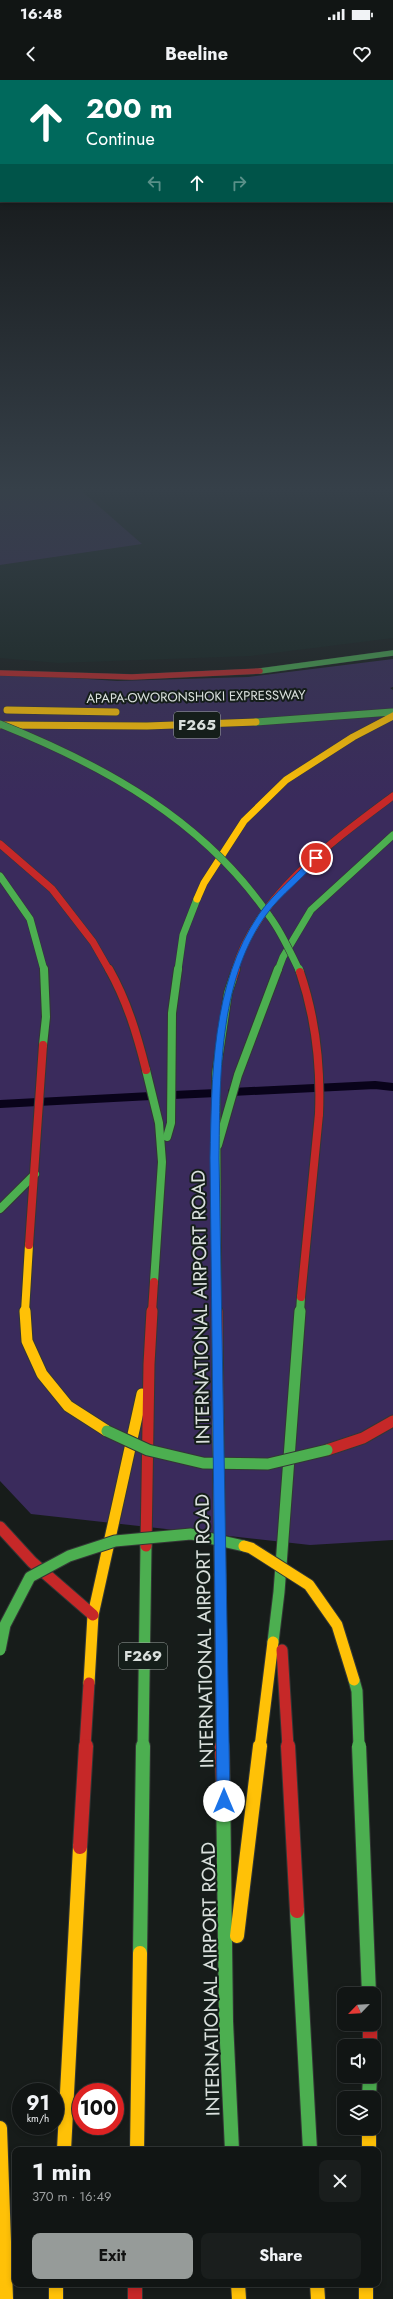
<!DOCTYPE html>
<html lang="en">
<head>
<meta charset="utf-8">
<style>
  :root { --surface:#111514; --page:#1a1e1d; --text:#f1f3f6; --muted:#9c9fa0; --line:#303434; --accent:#969b99 }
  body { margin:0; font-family:Jost,sans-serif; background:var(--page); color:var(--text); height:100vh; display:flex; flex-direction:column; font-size:15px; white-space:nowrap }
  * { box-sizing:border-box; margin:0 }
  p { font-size:13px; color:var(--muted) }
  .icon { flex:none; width:22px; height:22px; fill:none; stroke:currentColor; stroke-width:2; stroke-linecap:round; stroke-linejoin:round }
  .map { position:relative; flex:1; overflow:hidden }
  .side { position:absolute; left:12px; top:2067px; width:369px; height:140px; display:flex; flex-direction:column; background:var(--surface); border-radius:8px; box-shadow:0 2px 6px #0003,0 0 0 1px var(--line) }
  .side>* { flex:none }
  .banner { position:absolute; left:0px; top:0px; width:393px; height:122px; box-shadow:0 2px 6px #0003,0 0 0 1px var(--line); background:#00695c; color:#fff; overflow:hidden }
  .needle { width:26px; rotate:245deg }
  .tools { position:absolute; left:337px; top:1907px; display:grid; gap:8px }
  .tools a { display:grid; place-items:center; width:44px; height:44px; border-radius:8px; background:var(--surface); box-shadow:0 2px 6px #0003,0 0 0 1px var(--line); font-size:20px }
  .speed { position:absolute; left:12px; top:2003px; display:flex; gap:8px; font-size:20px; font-weight:700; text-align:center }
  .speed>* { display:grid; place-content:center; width:52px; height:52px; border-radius:50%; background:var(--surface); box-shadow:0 2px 6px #0003,0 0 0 1px var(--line); line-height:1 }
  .speed small { font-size:10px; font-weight:400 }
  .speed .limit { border:6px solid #d22; background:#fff; color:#111 }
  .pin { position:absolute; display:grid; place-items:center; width:34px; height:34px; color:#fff; margin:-17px; border:2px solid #fff; border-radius:50%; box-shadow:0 1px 4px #0007 }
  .me { position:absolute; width:44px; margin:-22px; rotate:0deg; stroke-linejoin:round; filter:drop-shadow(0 0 3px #0008) }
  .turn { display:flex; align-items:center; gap:14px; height:84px; padding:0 20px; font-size:18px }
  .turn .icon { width:52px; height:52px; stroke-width:2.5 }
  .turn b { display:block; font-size:28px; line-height:34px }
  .lanes { display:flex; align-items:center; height:38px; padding:0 20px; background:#0003; justify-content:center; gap:20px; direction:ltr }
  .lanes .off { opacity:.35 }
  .round { display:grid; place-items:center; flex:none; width:42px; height:42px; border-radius:8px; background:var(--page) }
  .head { display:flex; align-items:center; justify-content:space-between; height:68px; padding:0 20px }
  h1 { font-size:24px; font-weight:700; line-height:30px }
  .button { display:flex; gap:8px; margin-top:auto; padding:8px 20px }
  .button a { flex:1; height:46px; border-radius:8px; background:var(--accent); color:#111; font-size:16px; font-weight:700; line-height:46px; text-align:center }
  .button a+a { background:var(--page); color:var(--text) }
  .status { display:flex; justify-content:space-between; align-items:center; height:28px; padding:0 20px; background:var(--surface); direction:ltr }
  .status svg { height:11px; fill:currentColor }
  header { display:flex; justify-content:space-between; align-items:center; height:52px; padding:0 20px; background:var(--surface); font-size:18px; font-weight:700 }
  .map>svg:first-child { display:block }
  .built { fill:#15231e }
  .green { fill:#3a2b5c }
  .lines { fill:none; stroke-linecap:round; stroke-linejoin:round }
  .stream { stroke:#09031a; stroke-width:8 }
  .fast-far4-casing { stroke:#333735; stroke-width:6 }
  .fast-far3-casing { stroke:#333735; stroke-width:8 }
  .fast-far2-casing { stroke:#333735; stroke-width:10 }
  .fast-far1-casing { stroke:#333735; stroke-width:13 }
  .fast-casing { stroke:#333735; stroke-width:16 }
  .slow-far3-casing { stroke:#333735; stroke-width:8 }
  .slow-far2-casing { stroke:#333735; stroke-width:10 }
  .slow-far1-casing { stroke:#333735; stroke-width:13 }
  .slow-casing { stroke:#333735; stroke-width:16 }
  .jam-far4-casing { stroke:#333735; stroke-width:6 }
  .jam-far3-casing { stroke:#333735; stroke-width:8 }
  .jam-far2-casing { stroke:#333735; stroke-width:10 }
  .jam-far1-casing { stroke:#333735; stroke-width:13 }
  .jam-casing { stroke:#333735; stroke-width:16 }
  .fast-far4 { stroke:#4caf50; stroke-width:5.5 }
  .fast-far3 { stroke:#4caf50; stroke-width:7 }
  .fast-far2 { stroke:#4caf50; stroke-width:8 }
  .fast-far1 { stroke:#4caf50; stroke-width:11 }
  .fast { stroke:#4caf50; stroke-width:14 }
  .slow-far3 { stroke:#ffc107; stroke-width:7 }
  .slow-far2 { stroke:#ffc107; stroke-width:8 }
  .slow-far1 { stroke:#ffc107; stroke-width:11 }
  .slow { stroke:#ffc107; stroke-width:14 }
  .jam-far4 { stroke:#c62828; stroke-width:5.5 }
  .jam-far3 { stroke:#c62828; stroke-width:7 }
  .jam-far2 { stroke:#c62828; stroke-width:8 }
  .jam-far1 { stroke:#c62828; stroke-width:11 }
  .jam { stroke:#c62828; stroke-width:14 }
  .fast-bridge-far3-casing { stroke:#333735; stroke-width:8; stroke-linecap:butt }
  .fast-bridge-far2-casing { stroke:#333735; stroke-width:10; stroke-linecap:butt }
  .fast-bridge-far1-casing { stroke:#333735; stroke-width:13; stroke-linecap:butt }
  .fast-bridge-casing { stroke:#333735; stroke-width:16; stroke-linecap:butt }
  .slow-bridge-casing { stroke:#333735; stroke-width:13; stroke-linecap:butt }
  .jam-bridge-casing { stroke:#333735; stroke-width:10; stroke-linecap:butt }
  .fast-bridge-far3 { stroke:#4caf50; stroke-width:7 }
  .fast-bridge-far2 { stroke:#4caf50; stroke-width:8 }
  .fast-bridge-far1 { stroke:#4caf50; stroke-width:11 }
  .fast-bridge { stroke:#4caf50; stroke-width:14 }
  .slow-bridge { stroke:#ffc107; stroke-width:11 }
  .jam-bridge { stroke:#c62828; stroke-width:8 }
  .route { fill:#1a73e8; stroke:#114b97 }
  .labels { text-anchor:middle; stroke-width:4; stroke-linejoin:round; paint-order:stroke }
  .far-street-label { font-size:13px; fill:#dae0dd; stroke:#151e1a }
  .shield { fill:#151e1a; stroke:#9fa6a2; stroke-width:1 }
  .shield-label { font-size:15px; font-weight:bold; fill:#dae0dd }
  .near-street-label { font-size:19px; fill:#dae0dd; stroke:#151e1a }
</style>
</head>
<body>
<div class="status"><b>16:48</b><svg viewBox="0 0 49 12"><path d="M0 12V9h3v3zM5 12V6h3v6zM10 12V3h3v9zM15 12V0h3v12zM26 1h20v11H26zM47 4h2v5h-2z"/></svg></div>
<header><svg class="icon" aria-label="back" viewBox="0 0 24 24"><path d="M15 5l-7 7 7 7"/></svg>Beeline<svg class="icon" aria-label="heart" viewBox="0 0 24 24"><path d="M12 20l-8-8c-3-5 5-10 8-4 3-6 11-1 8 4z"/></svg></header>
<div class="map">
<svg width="393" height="2219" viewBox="0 0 393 2219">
  <rect width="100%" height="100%" fill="#171c1a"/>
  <path class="built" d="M78 408H393V558L251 576 58 583 0 578V485L142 464Z"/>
  <g class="green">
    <path d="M0 408H78L142 464 0 485Z"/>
    <path d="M393 579V607L390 608 393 610V1460L310 1465 31 1434 0 1401V593L117 601 248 597Z"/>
  </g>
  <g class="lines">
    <g class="stream">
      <path d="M232 1012 375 1005 393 1007"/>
      <path d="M173 1015 217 1013"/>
      <path d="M0 1024 151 1016"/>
    </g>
    <g class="fast-far4-casing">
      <path id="fast-far4" d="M260 591 393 573"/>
    </g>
    <g class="fast-far3-casing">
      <g id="fast-far3">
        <path d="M256 642 392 632"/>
        <path d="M0 796 30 839 44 890"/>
        <path d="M178 890 183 855 197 819"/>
        <path d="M278 890 283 877 311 830 393 755"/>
      </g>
    </g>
    <g class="fast-far2-casing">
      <g id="fast-far2">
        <path d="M43 965 46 937 44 889"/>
        <path d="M146 990 159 1043 162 1082 154 1202"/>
        <path d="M167 1057 171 1043 172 933 178 889"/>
        <path d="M218 1065 238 995 278 889"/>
        <path d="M0 1129 35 1094"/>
        <path d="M217 1220 216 994 228 913 233 898"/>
        <path d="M300 1232 301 1217"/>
      </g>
    </g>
    <g class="fast-far1-casing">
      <g id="fast-far1">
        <path d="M273 1562 279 1512 300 1231"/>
        <path d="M143 1667 146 1466"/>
      </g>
    </g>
    <g class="fast-casing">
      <g id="fast">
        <path d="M223 1704 226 1941 232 2070"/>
        <path d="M297 1831 310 2070"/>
        <path d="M140 1873 143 1666"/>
        <path d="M369 2018 370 1996"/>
      </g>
    </g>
    <g class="slow-far3-casing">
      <g id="slow-far3">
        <path d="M7 630 116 632"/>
        <path d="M0 645 147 646 256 642"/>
        <path d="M197 819 204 803 244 741 286 700 353 657 393 636"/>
      </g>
    </g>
    <g class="slow-far2-casing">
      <path id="slow-far2" d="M25 1232 29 1165"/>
    </g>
    <g class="slow-far1-casing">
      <g id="slow-far1">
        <path d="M25 1231 27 1261 42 1294 68 1326 107 1351"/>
        <path d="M218 1341 220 1495"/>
        <path d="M89 1603 93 1535 142 1314"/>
        <path d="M260 1667 273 1562"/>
      </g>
    </g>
    <g class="slow-casing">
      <g id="slow">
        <path d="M237 1856 260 1666"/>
        <path d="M0 2048 6 2219"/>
        <path d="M369 2048V2070"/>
        <path d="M64 2070 80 1767"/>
        <path d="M137 2070 140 1873"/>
        <path d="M56 2204V2219"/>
        <path d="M238 2204 239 2219"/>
        <path d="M317 2204 318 2219"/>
        <path d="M366 2204V2219"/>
      </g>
    </g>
    <g class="jam-far4-casing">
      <path id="jam-far4" d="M0 593 132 597 260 591"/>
    </g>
    <g class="jam-far3-casing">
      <g id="jam-far3">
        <path d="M0 764 52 809 93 862 109 890"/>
        <path d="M235 890C256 816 334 760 393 716"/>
      </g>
    </g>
    <g class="jam-far2-casing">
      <g id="jam-far2">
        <path d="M109 889C127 921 137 954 146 990"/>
        <path d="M233 898 236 889"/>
        <path d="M29 1165 43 965"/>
        <path d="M301 1217 319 1034"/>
        <path d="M217 1220V1232"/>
        <path d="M152 1232 154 1202"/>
      </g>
    </g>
    <g class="jam-far1-casing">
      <g id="jam-far1">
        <path d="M217 1231 218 1341"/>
        <path d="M327 1370 363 1358 393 1341"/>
        <path d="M0 1447 32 1482 93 1535"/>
        <path d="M146 1466 149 1284 152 1231"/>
        <path d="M220 1495 222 1667"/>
        <path d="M282 1570 288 1667"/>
        <path d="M85 1667 89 1603"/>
      </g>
    </g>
    <g class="jam-casing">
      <g id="jam">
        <path d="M222 1666 223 1704"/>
        <path d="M288 1666 297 1831"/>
        <path d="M80 1767 86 1666"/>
        <path d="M370 1944V1966"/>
        <path d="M135 2204V2219"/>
      </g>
    </g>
    <use href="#fast-far4" class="fast-far4"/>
    <use href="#fast-far3" class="fast-far3"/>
    <use href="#fast-far2" class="fast-far2"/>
    <use href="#fast-far1" class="fast-far1"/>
    <use href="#fast" class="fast"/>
    <use href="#slow-far3" class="slow-far3"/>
    <use href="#slow-far2" class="slow-far2"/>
    <use href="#slow-far1" class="slow-far1"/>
    <use href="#slow" class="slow"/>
    <use href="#jam-far4" class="jam-far4"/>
    <use href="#jam-far3" class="jam-far3"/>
    <use href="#jam-far2" class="jam-far2"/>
    <use href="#jam-far1" class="jam-far1"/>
    <use href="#jam" class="jam"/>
    <g class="fast-bridge-far3-casing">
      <path id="fast-bridge-far3" d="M0 644C105 686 205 741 270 837 282 853 290 872 299 890"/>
    </g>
    <g class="fast-bridge-far2-casing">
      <path id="fast-bridge-far2" d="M299 889 300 892"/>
    </g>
    <g class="fast-bridge-far1-casing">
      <g id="fast-bridge-far1">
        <path d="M107 1351 148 1370 203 1383 268 1384 327 1370"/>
        <path d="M0 1570 5 1545 30 1497 69 1476 115 1461 191 1454 244 1466"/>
        <path d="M354 1600 357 1611 359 1667"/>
      </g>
    </g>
    <g class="fast-bridge-casing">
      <path id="fast-bridge" d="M359 1666 369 1914"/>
    </g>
    <g class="slow-bridge-casing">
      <path id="slow-bridge" d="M244 1466 251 1468 309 1505 337 1545 354 1600"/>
    </g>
    <g class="jam-bridge-casing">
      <path id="jam-bridge" d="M300 892C316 939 321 985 319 1034"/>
    </g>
    <use href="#fast-bridge-far3" class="fast-bridge-far3"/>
    <use href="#fast-bridge-far2" class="fast-bridge-far2"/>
    <use href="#fast-bridge-far1" class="fast-bridge-far1"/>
    <use href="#fast-bridge" class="fast-bridge"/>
    <use href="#slow-bridge" class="slow-bridge"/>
    <use href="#jam-bridge" class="jam-bridge"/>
  </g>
  <linearGradient id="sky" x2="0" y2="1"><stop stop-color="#0d0f0e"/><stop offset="0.57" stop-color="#364049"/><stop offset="1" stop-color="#364049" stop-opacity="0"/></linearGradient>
  <rect width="393" height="719" fill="url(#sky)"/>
  <path class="route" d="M314 776 320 778C304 798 281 814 266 835 218 902 220 1000 219 1078L230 1721 228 1725 224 1727 219 1725 217 1721 210 1078C212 996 211 905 259 834 273 814 297 794 314 776Z"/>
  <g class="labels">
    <g class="far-street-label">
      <text transform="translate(196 616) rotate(-1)" y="5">APAPA-OWORONSHOKI EXPRESSWAY</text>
    </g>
    <g class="shield">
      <rect x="174" y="632" width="46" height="26" rx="3"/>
      <rect x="119" y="1563" width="48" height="26" rx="3"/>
    </g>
    <g class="shield-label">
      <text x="197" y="650">F265</text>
      <text x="143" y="1581">F269</text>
    </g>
    <g class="near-street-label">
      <text transform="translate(200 1227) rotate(-91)" y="7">INTERNATIONAL AIRPORT ROAD</text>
      <text transform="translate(204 1551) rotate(-91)" y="7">INTERNATIONAL AIRPORT ROAD</text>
      <text transform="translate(210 1899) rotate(-91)" y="7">INTERNATIONAL AIRPORT ROAD</text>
    </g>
  </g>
</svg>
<div class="tools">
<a><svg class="needle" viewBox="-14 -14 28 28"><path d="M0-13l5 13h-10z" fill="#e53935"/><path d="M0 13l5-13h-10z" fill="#9c9fa0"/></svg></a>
<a><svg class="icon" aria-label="sound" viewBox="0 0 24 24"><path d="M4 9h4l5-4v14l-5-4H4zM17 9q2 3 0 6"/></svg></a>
<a><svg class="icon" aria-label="layers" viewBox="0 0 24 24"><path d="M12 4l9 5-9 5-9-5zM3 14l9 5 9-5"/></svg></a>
</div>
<div class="speed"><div>91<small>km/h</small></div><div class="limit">100</div></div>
<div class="pin" style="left:316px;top:778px;background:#d93025"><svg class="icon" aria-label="arrive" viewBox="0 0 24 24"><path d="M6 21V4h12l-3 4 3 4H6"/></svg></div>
<svg class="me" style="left:224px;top:1721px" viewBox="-20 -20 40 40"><circle r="19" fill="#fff"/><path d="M0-13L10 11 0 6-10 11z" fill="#1a73e8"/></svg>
<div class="banner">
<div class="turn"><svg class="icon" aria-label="ahead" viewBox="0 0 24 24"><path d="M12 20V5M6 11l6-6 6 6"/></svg><div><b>200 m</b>Continue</div></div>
<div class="lanes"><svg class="icon off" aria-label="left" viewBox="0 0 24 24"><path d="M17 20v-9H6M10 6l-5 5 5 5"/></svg><svg class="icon" aria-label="ahead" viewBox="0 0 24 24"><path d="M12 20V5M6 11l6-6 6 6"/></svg><svg class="icon off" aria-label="right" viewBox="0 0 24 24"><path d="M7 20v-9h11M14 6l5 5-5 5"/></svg></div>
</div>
<section class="side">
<div class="head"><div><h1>1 min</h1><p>370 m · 16:49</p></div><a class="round"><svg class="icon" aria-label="close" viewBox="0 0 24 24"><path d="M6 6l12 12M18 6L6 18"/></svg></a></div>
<div class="button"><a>Exit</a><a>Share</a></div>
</section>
</div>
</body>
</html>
